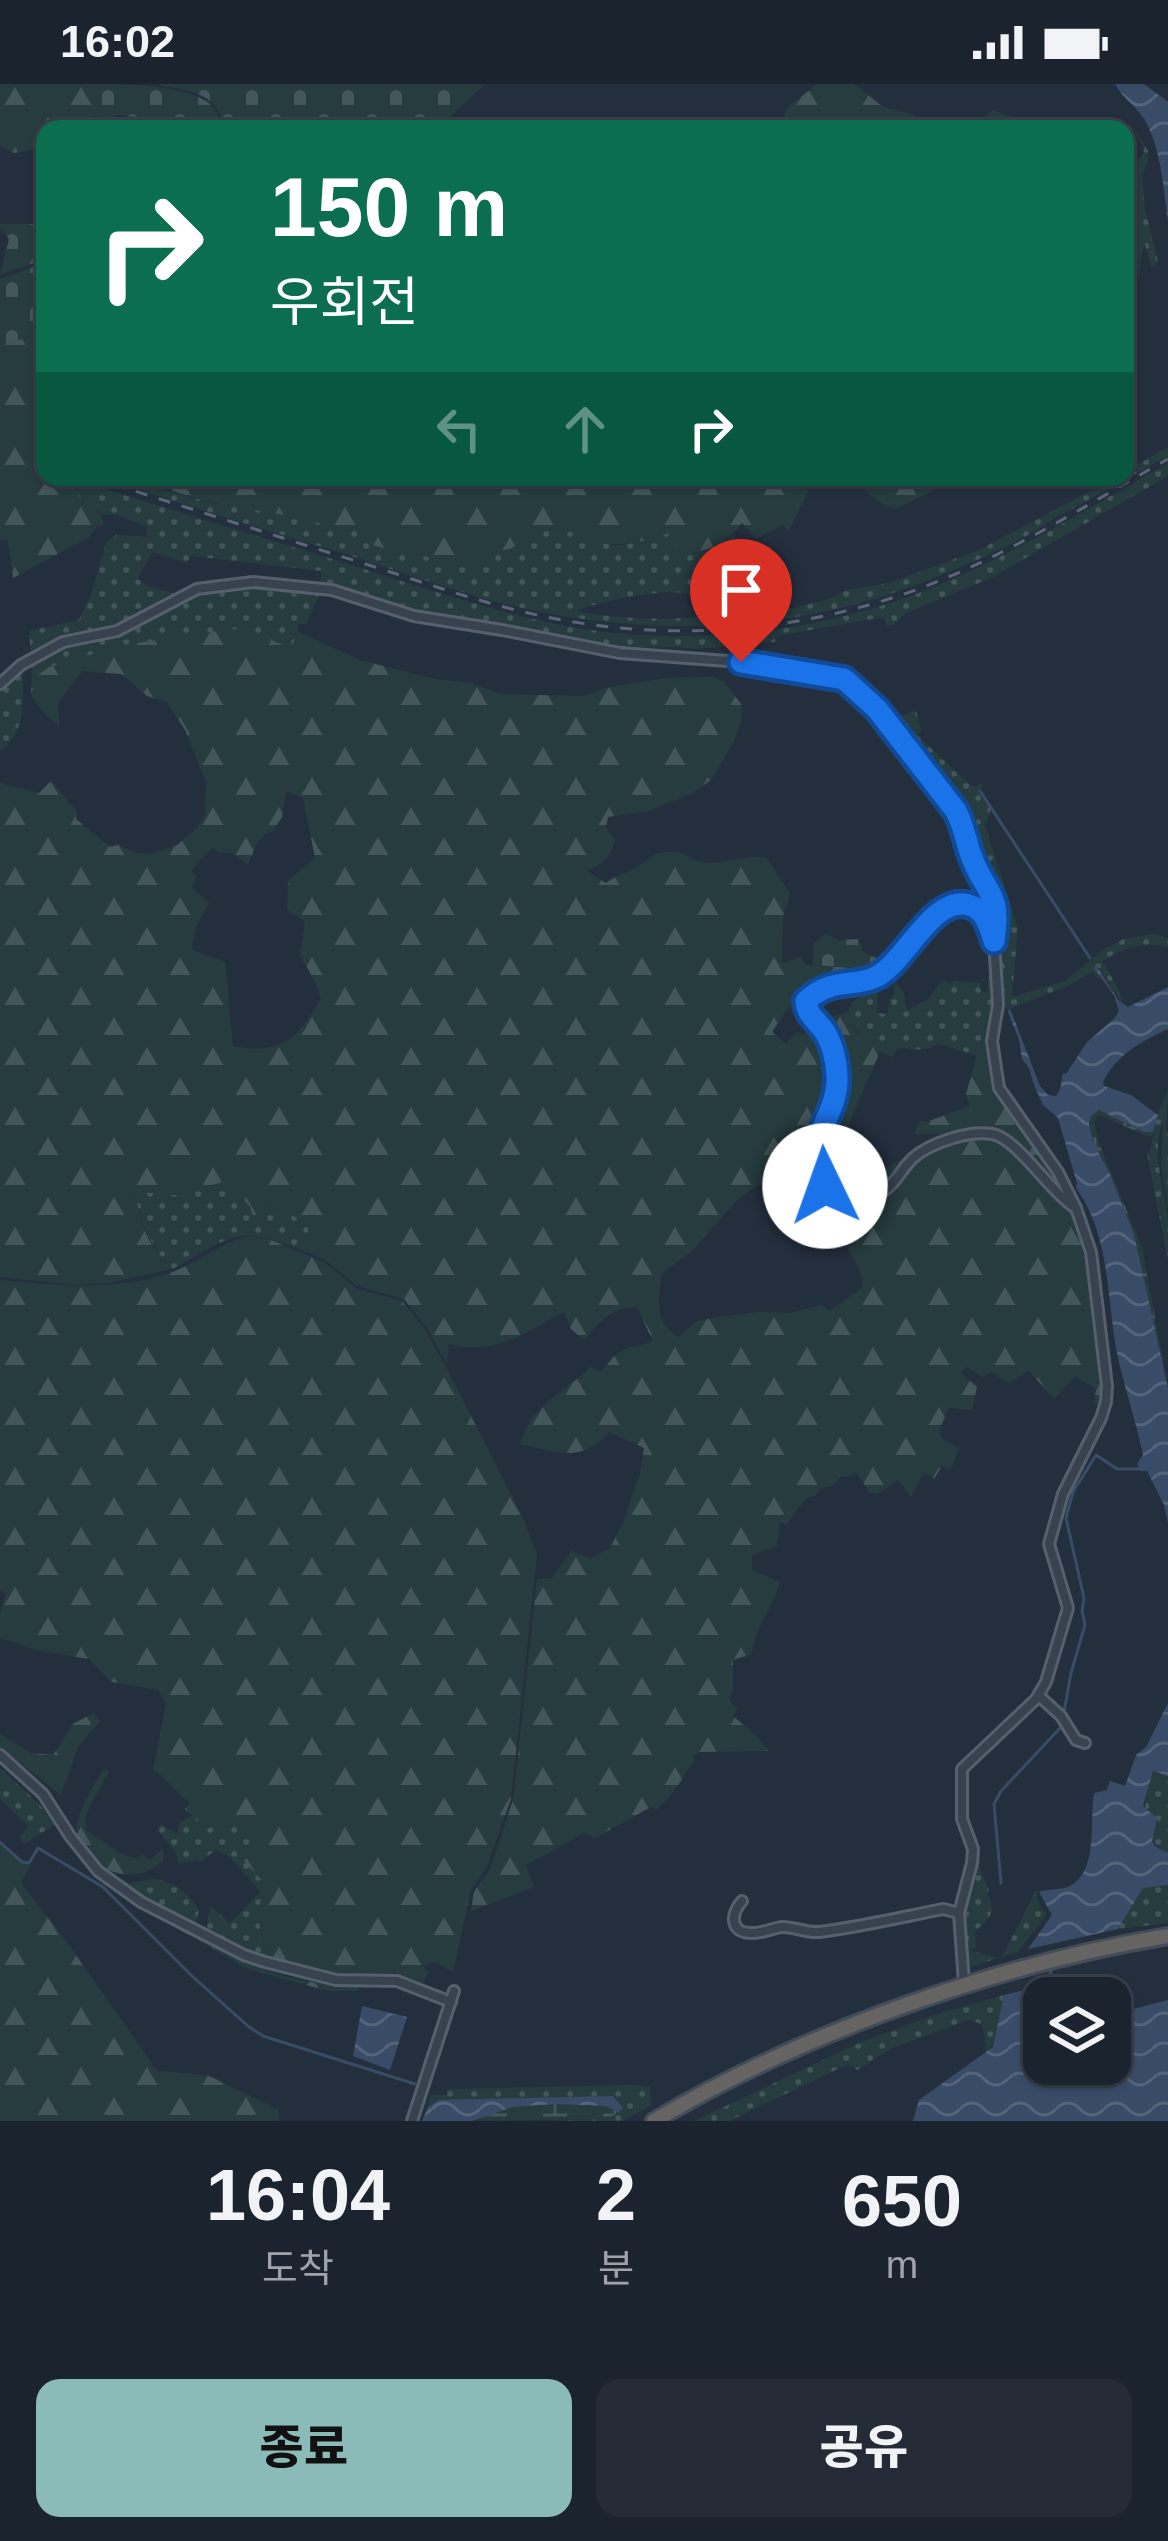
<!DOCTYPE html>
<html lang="ko">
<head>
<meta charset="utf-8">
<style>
  :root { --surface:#1b232e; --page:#242b36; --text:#f1f3f6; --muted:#a0a4aa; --line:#39404a; --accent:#8bbbb9 }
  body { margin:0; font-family:Helvetica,"Noto Sans KR",sans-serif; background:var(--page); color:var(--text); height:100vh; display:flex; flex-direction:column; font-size:45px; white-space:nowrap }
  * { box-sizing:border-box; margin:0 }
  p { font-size:39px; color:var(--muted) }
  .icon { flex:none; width:66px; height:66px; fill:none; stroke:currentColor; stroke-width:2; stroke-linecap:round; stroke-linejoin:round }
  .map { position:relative; height:2037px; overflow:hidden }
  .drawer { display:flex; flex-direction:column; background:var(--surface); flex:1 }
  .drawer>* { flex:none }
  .banner { position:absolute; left:36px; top:36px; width:1098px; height:366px; border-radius:24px; box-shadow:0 3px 9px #0004,0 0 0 3px var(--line); background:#0b6e4f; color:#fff; overflow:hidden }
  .buttons { position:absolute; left:1023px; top:1893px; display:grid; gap:24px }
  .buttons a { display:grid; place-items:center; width:108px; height:108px; border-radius:24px; background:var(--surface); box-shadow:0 3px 9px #0004,0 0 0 3px var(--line); font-size:60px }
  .pin { position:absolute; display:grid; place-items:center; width:102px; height:102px; color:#fff; margin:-123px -51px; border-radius:50% 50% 50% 0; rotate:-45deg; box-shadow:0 0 12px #0007 }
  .pin .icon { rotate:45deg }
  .me { position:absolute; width:132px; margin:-66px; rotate:357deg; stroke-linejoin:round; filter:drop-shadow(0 0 9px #0008) }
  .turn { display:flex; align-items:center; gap:42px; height:252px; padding:0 36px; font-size:54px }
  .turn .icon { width:156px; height:156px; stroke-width:2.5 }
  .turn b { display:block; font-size:84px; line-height:102px }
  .lanes { display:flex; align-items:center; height:114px; padding:0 36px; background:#0003; justify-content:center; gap:60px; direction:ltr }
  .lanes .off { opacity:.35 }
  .eta { display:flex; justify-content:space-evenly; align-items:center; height:204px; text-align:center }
  .eta b { font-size:72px; font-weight:800; line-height:84px }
  .button { display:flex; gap:24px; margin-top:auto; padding:24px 36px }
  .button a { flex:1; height:138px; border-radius:24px; background:var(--accent); color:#111; font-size:48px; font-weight:800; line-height:138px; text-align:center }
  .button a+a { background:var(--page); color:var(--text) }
  .status { display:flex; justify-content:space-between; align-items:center; height:84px; padding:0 60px; background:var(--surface); direction:ltr }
  .status svg { height:33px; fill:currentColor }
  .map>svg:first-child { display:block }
  .green { fill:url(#green-dots) }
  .forest { fill:url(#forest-firs); fill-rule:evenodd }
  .wetland { fill:url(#wetland-marsh) }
  .cemetery { fill:url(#cemetery-stones) }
  .water { fill:url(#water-waves) }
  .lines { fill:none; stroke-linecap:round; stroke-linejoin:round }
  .stream { stroke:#394c67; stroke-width:3 }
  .minor-casing { stroke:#565f6c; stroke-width:14 }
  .trunk-casing { stroke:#434c59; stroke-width:20 }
  .minor { stroke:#38414e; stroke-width:8 }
  .trunk { stroke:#656462; stroke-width:14 }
  .rail { stroke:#5a6575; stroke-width:3; stroke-dasharray:12 12; stroke-linecap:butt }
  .route-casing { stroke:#114b97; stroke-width:30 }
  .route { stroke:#1a73e8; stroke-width:21 }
</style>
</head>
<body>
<div class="status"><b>16:02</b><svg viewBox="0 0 49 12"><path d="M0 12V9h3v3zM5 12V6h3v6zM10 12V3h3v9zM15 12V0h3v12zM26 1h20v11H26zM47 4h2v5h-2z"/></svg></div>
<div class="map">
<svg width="1168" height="2037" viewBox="0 0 1168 2037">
  <defs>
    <pattern id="green-dots" width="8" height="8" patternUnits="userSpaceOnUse" patternTransform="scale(3)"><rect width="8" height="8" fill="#263c3f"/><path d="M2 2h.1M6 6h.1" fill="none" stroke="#435659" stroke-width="1.8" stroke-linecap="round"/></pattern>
    <pattern id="forest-firs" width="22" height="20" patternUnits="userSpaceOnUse" patternTransform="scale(3)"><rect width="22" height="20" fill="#263c3f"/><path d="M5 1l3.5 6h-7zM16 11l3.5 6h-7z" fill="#435659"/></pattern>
    <pattern id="wetland-marsh" width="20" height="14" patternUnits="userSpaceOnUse" patternTransform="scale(3)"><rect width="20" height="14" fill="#263c3f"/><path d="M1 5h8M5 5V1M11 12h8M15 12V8" fill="none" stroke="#435659"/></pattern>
    <pattern id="cemetery-stones" width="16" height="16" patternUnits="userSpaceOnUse" patternTransform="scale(3)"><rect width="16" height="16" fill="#263c3f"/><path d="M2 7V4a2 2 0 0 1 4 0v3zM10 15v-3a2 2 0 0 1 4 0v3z" fill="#435659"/></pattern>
    <pattern id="water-waves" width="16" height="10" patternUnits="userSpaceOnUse" patternTransform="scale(3)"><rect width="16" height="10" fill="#394c67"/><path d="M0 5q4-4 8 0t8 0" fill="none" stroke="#53647b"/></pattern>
  </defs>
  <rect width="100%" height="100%" fill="#242f3e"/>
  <g class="green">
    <path d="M1133 42 1148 67V77L1142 91 1145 125 1158 178 1152 184 1144 158 1138 197 1135 100 1128 78 1141 74 1144 65Z"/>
    <path d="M1168 363V372L1059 432 1060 429C1038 451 970 480 939 492 797 551 642 556 493 517 443 503 394 486 345 470 264 445 182 421 102 393H141L167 407 213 419 300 433 321 438 334 444H355L416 470 441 476 449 483H472C485 466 486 471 504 466 519 461 531 447 547 445 572 442 596 463 622 461 638 459 655 452 670 449L675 458 678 471 713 466 733 451 740 461 729 469C728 479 724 482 715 485L712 499 694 511C668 502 601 517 575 527 643 540 718 535 786 522L790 525 829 515 846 506 889 499 979 466 1117 393H1125V388Z"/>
    <path d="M1168 379V392L991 494 906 529 893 541 887 542 884 533 776 552 775 558 695 565 673 563 611 564 414 530 320 503 322 487 191 472 187 479 153 468 137 495 151 503 176 510 151 527 106 549 58 557 31 572 29 547 79 536 91 511 106 458 116 451 146 453 147 443 118 431 102 430C89 416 67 410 56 393H73V395C163 423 253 451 342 478 415 501 487 526 561 541 667 562 781 553 884 521 985 489 1076 431 1168 379Z"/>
    <path d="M253 500 321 507 306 540H298V548L291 564 125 561 38 592 31 612 32 576C46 568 61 560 78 556 92 553 104 554 117 549L186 510Z"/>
    <path d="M22 582C24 612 27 649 0 667V603Z"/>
    <path d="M916 626 921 647 917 651 970 701 975 703 980 699 983 702 978 707 991 725 985 742 1018 844 1012 911 1014 913 1066 896 1103 866 1123 855 1154 850 1168 854V863C1143 857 1124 864 1103 877L1121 911 1123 921 1097 881 1102 896 1091 888 1068 902 1009 925 1000 921V884L996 865 1000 823 980 786 964 738 890 636Z"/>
    <path d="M982 832C993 854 1002 913 993 937 987 951 978 955 979 972L938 960C916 973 890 958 866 961L851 938 848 928 852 918 875 904 878 908 877 929 887 930 890 915 894 910 893 892 904 910 907 926 928 916 939 900 945 896 950 901 954 897 981 899 985 890 980 905 982 908H987L991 878 986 869 988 858Z"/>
    <path d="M1168 1007 1166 1046 1168 1048V1124L1161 1080 1163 1037C1150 1070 1165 1102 1168 1136 1168 1149 1168 1163 1168 1176L1147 1070 1151 1064 1155 1036Z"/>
    <path d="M226 1097 266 1135 267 1120 309 1139 306 1168C237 1139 234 1151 173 1185 146 1159 144 1141 133 1107L178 1111Z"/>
    <path d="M0 1684 39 1720 55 1741 24 1759 19 1754 28 1742 0 1715Z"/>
    <path d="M1153 1687 1168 1692V1769C1136 1755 1144 1714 1153 1687Z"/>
    <path d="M193 1731 208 1744 238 1731 252 1743 260 1762 267 1802 259 1839 268 1874 206 1847 210 1822 230 1839 260 1808 230 1773 216 1766 200 1778 195 1776 179 1780 176 1769 157 1745 161 1740 177 1750 180 1738Z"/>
    <path d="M975 1764 979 1769 980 1785 989 1806 987 1809C997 1827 990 1836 975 1847L976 1863 970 1866 997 1874 972 1883 968 1877 963 1829 975 1792Z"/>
    <path d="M154 1795C173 1797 191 1810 199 1827L196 1839 137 1808 129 1799Z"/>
    <path d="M1168 1801V1839L1118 1845 1143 1804Z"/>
    <path d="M1036 1806 1039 1820 1046 1830 1045 1833 1018 1868 1002 1873Z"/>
    <path d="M1004 1911 996 1956 986 1970 984 1947 981 1940 969 1936 892 1964 857 1986 848 1981 842 1983 729 2037H694L859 1959 931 1932Z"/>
    <path d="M634 2001 650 2003 651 2021 623 2037H547L608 2035 613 2012 433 2019 428 2023 430 2011H447V2005Z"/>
  </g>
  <g class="forest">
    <path d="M0 0H86L97 17 99 31 75 37 66 45H45V55L36 58 33 66 14 69 0 62Z"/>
    <path d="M817 0H854L882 22 913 31 923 40 942 45H791L784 31 787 24Z"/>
    <path d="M993 26 1013 34 1030 33 1074 45H973Z"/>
    <path d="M1125 73C1138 115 1143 189 1125 230Z"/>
    <path d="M45 244V393H56C70 414 99 415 104 441L96 443 89 453 13 494 8 457 0 455V261L34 252Z"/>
    <path d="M141 393H815L789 447 782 441 756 455 742 439C722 464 708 466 678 472L675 458 669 449C647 456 627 463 603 459 585 456 565 442 547 445 533 447 526 458 513 463 493 472 489 461 472 483H449C428 466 397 470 373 461L371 451C357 443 349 447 334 444 322 441 311 435 298 433 244 424 190 419 141 393Z"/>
    <path d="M854 393H962L897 424C878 423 866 406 854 393Z"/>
    <path d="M232 545 250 548 291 564 298 548 360 576 435 595 471 599 500 610 582 612 609 603 667 594 714 593 724 598 742 621 741 637 734 657 711 696 691 710 648 727 608 733 606 743 615 757C609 776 603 779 587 787L606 799C617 790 629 789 640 781 646 778 650 773 656 770 659 768 671 768 674 768 689 770 691 779 710 779 730 779 746 771 766 773L790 810 783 834 782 879 801 873 806 881 856 884 883 877 885 883C850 904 825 886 793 926L788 924 772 948 786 960 797 948 803 951 816 941C857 987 820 1047 799 1093L768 1097 753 1104 736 1117 691 1168 662 1189C658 1214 653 1239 679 1253L695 1238 712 1234 759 1228 790 1229 822 1221 829 1227 863 1203C860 1166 828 1159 842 1115L881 1112C893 1099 906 1084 920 1073 934 1062 982 1048 999 1055 1017 1063 1032 1086 1045 1100 1054 1111 1072 1121 1077 1132 1098 1184 1104 1267 1103 1323L1094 1320 1096 1305 1075 1292 1054 1315 1029 1287 1009 1299 991 1288 983 1293 967 1283 960 1288 977 1303 972 1326 949 1324 940 1344V1353L959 1365 951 1385 942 1382 934 1395 924 1388 911 1413 898 1396 878 1410 870 1409 856 1388 848 1393 841 1392 833 1402 821 1404 815 1412 806 1414 787 1440 780 1439 777 1462 752 1471V1486L780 1498C773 1525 754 1544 752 1570L733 1576V1606L729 1616 737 1624 733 1632 758 1653 768 1667 699 1668 692 1672 695 1676C681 1694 675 1711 657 1725L651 1723 595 1754 584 1749 526 1781 534 1803 471 1827 474 1807 490 1785 513 1716 537 1495 552 1494 571 1467 591 1474 610 1464 623 1438 640 1390 644 1364 609 1348C580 1381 557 1367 520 1360 532 1319 562 1312 590 1283L601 1288 615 1271 628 1264 653 1258 638 1224C613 1220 600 1238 584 1256L571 1245 564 1228C522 1249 498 1272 449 1260L447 1280 426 1243 404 1215 357 1202 325 1176 306 1168 309 1139 268 1120 263 1144 255 1141 250 1122 240 1112H232L226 1097 178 1111 133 1107C144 1144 144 1158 173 1185L108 1199 78 1201 0 1193V699L39 709 51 697 77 727 76 735 110 763 118 761 137 769 151 770 177 761 197 744 205 730 206 698 185 646 167 618 147 612 121 590 82 587 58 619 59 642 47 632 31 612 38 591 49 583 124 561ZM286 707 303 714 315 774 288 796 287 826 305 837 300 872C309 886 316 899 321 914 299 954 280 972 233 962L225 878 192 866 195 845 209 819 192 804 197 793 191 786 213 763 218 768 232 769 248 781 256 761 265 750 273 747 282 733Z"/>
    <path d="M848 928 853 944 866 960 874 959 898 963 893 973 880 968 835 1071 864 1094 923 1065 882 1106 872 1110 832 1102 822 1097 816 1077 817 1066 828 1040 839 998 823 943 827 935Z"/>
    <path d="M993 938V989L1046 1071 1072 1120 1020 1066 991 1048 941 1058 938 1050H914L920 1036 926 1038 970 1022 966 1010 985 941Z"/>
    <path d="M250 1152 271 1156 324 1178 356 1204 402 1217 424 1244 445 1281 524 1436 537 1471 511 1715 487 1783 471 1806 453 1888 435 1878 423 1882 429 1888 422 1899 395 1889 335 1892 268 1874 257 1827 267 1802 244 1777 259 1762 252 1743 238 1731 208 1744 185 1725 189 1719 161 1691 153 1687 166 1619 158 1606 111 1598 89 1575 36 1566 0 1554V1529L6 1510 0 1506V1196C58 1201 116 1208 172 1188 200 1178 220 1158 250 1152Z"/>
    <path d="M93 1629 100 1637 78 1663 61 1711 0 1663V1650L31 1669 53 1671 73 1640Z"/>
    <path d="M103 1685 109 1687 86 1730V1746L121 1770 138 1775 141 1770 150 1776 163 1764V1777C141 1796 113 1795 92 1774 86 1768 78 1758 77 1749 75 1728 94 1703 103 1685Z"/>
    <path d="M0 1759 22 1779 31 1781 21 1799 69 1861 157 1987 207 1991 279 2026V2037H0Z"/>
    <path d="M154 1831C187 1843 216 1864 247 1879 281 1894 322 1902 359 1902L358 1907H328L248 1885Z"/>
  </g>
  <g class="wetland">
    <path d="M1099 1026 1144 1048H1153L1152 1052H1148C1131 1046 1115 1037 1099 1031L1094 1036 1098 1057 1142 1163 1168 1304 1134 1150 1110 1090 1093 1058 1089 1040 1091 1032Z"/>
    <path d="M557 2020 606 2022 618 2028 608 2035 472 2037 513 2023Z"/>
  </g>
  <g class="cemetery">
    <path d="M86 0C116 0 185 0 209 19 217 26 220 36 222 45H153V39L148 34 116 31 98 45 71 41C80 32 90 37 99 31L97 17Z"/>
    <path d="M157 0H485L437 45H226C214 5 192 9 157 0Z"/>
    <path d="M0 140H45V175L0 191 9 155 0 144Z"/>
    <path d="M45 179V244L34 252 0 261V195Z"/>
    <path d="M826 850 839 856 859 855 863 868 883 877 856 884 813 881V860Z"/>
  </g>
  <g class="water">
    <path d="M1115 0H1144L1168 18V137C1163 104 1162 69 1146 38 1139 24 1122 14 1115 0Z"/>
    <path d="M1096 881 1119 917 1128 923 1168 903V945C1142 957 1116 971 1103 998L1104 1002 1131 1011 1158 1031 1153 1048H1144L1099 1026 1091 1032 1089 1040 1093 1058 1110 1090 1134 1150 1168 1304V1438L1164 1421 1147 1387H1140L1137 1380 1143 1371C1136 1336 1124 1303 1117 1269 1106 1212 1111 1153 1076 1104L1077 1099 1058 1034 1043 1021 1034 1001 1029 984 1022 975 1019 956 1008 928 1009 925 1011 927 1040 1002 1048 1011 1056 1012 1060 1006 1063 989 1066 990 1087 958 1115 934 1119 927 1114 911 1094 884Z"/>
    <path d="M1168 1619V1692L1153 1687 1143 1722 1157 1734 1152 1757 1156 1763 1168 1769V1801L1143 1804 1118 1845 1028 1865 1052 1831 1039 1808C1047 1805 1059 1806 1068 1803 1100 1789 1089 1735 1094 1709L1107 1706 1110 1697 1125 1702 1136 1671 1146 1663Z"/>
    <path d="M1083 1892 1076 1914H1044V1980H1110V1931L1168 1916V2037H913L919 2016 993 1963 1004 1911Z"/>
    <path d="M362 1922 407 1933 390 1986 353 1972Z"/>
    <path d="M613 2012 623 2024 618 2028 606 2022 557 2020 513 2023 472 2037H422L428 2023 439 2016Z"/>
  </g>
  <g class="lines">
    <g class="stream">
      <path d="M980 707 1090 874"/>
      <path d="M1064 1628 1071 1589 1085 1541 1082 1527 1084 1514 1066 1434 1073 1408 1096 1371 1117 1385H1138"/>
      <path d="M0 1758 22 1778 29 1779 38 1764 103 1803 192 1892 249 1943 263 1952 415 2000"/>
      <path d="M1001 1799 994 1720 1001 1707 1062 1642"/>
      <path d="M1045 1900 1054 1881"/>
    </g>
    <g class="minor-casing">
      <g id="minor">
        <path d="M0 600 21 581 63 558 117 547 197 505 253 498 332 506 414 532 502 546 620 569 741 578 844 595 877 625 900 653 941 705 963 741 972 772 995 813 997 826 994 857 998 921 992 957 999 1004 1058 1088 1076 1124 1091 1168 1107 1302 1106 1318 1101 1334 1063 1410 1049 1460 1068 1524 1046 1598 1036 1615 962 1685V1735L973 1765 972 1779 959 1829 964 1899"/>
        <path d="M992 850C988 837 983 826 970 821 934 808 905 879 877 892 851 904 832 893 807 917 807 932 817 935 824 947 833 960 840 985 838 1001 836 1028 810 1053 813 1080 816 1105 862 1120 882 1108 895 1101 902 1084 913 1074 930 1059 969 1046 992 1050 1017 1054 1049 1107 1074 1123"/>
        <path d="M1039 1612 1061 1632 1076 1656 1085 1659"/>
        <path d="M0 1671 43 1710 70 1752 98 1787 141 1818 244 1871 265 1878 336 1896 397 1897 451 1918"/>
        <path d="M742 1817C730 1831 730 1850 753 1849 762 1849 771 1845 781 1843 793 1842 805 1849 819 1848 860 1843 902 1833 943 1825L959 1829"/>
        <path d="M412 2037 454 1907"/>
      </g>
    </g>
    <g class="trunk-casing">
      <path id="trunk" d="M654 2037C801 1949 999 1880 1168 1852"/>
    </g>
    <use href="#minor" class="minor"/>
    <use href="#trunk" class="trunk"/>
    <path class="rail" d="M90 393C180 421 269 450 359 478 420 497 480 519 542 532 659 557 779 550 892 514 990 483 1079 425 1168 375"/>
  </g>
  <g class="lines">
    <g class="route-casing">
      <path id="route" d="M741 578 844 595 877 625 956 727C964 742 966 758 972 774 988 814 1001 807 994 857 989 842 986 826 969 821 933 810 905 879 876 893 851 904 832 893 806 917 807 932 817 936 825 948 833 961 837 980 837 994 839 1033 795 1066 825 1102"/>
    </g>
    <use href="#route" class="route"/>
  </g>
</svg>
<div class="buttons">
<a><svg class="icon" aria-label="layers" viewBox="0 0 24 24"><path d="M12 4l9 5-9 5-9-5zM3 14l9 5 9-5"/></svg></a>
</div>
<div class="pin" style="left:741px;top:578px;background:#d93025"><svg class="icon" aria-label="arrive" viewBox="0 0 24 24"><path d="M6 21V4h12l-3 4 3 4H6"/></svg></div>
<svg class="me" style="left:825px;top:1102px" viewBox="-20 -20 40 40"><circle r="19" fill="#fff"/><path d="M0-13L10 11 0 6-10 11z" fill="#1a73e8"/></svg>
<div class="banner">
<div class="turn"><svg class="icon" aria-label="right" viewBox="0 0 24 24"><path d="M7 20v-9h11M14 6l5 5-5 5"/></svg><div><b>150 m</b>우회전</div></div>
<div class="lanes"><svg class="icon off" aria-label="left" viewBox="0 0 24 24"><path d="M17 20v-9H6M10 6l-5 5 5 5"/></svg><svg class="icon off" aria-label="ahead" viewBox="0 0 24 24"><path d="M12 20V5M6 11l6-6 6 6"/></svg><svg class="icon" aria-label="right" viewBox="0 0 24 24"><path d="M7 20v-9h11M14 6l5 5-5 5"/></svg></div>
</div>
</div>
<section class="drawer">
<div class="eta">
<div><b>16:04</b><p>도착</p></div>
<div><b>2</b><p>분</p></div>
<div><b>650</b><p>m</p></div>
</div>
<div class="button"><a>종료</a><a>공유</a></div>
</section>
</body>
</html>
